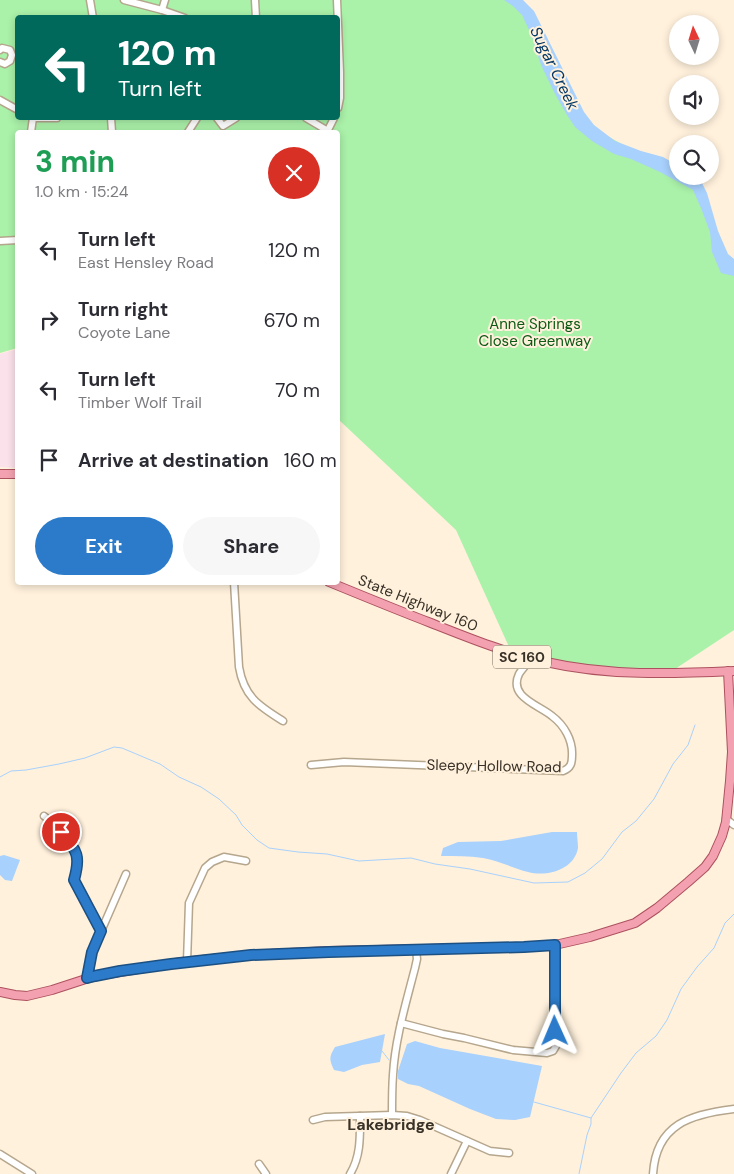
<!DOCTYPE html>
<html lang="en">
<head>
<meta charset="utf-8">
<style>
  :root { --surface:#fff; --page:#f7f7f7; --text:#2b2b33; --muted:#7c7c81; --accent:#2b7bca }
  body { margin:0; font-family:"DM Sans",sans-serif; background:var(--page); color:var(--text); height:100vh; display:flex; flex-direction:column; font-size:19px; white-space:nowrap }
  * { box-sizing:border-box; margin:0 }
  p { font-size:16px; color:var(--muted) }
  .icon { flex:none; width:28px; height:28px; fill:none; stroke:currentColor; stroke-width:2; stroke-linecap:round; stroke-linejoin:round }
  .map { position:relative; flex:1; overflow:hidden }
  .details { position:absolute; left:15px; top:130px; width:325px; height:455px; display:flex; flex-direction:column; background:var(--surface); border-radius:5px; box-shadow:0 2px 8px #0003 }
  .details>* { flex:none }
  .top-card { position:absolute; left:15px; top:15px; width:325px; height:105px; border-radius:5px; box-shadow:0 2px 8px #0003; background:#00695c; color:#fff; overflow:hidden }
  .needle { width:32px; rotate:356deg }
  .buttons { position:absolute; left:669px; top:15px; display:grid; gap:10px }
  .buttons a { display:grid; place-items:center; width:50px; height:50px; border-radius:50%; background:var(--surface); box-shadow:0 2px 8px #0003; font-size:25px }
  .pin { position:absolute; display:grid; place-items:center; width:42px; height:42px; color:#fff; margin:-21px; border:2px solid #fff; border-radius:50%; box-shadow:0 1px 5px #0007 }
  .me { position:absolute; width:55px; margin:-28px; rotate:359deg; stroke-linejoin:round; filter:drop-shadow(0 0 4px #0008) }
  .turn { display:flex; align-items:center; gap:18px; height:105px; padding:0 20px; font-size:22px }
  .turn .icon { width:65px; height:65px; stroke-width:2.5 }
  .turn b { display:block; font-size:35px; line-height:42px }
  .round { display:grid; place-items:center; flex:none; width:52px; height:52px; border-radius:26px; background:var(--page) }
  .summary { display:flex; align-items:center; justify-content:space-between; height:85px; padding:0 20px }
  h1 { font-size:30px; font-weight:700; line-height:38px; color:#1e9e55 }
  .button { display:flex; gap:10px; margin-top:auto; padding:10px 20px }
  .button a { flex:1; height:58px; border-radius:30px; background:var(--accent); color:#fff; font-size:20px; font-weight:700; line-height:58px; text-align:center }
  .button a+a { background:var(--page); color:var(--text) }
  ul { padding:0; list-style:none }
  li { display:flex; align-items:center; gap:15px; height:70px; padding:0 20px }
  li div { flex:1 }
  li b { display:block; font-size:19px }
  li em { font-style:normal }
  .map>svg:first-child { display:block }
  .commercial { fill:#fbe1ea }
  .green { fill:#aaf1a9; fill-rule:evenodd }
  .water { fill:#a8d1fd }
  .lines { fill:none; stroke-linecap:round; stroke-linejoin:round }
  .stream { stroke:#a8d1fd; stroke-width:1 }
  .minor-casing { stroke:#b5a68d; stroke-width:9 }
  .major-casing { stroke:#ad515f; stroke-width:10 }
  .minor { stroke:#fff; stroke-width:6 }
  .major { stroke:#f3a1b0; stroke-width:8 }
  .route-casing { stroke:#1c5083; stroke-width:12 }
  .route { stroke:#2b7bca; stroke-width:9 }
  .labels { text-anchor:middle; stroke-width:4; stroke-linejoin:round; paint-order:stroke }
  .shield { fill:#fff1dc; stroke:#746b5e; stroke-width:1 }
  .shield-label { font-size:14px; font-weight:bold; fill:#393228 }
  .park-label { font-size:15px; fill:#0c5a15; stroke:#fff1dc }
  .street-label { font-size:15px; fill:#393228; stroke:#fff1dc }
  .water-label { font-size:16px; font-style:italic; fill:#053866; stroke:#fff1dc }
  .neighbourhood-label { font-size:16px; font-weight:bold; fill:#393228; stroke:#fff1dc }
</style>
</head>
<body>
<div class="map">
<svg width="734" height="1174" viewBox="0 0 734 1174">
  <rect width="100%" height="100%" fill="#fff1dc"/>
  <path class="commercial" d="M17 349V468L0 467V354Z"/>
  <path class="green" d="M0 0H514L581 121 678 176 694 183 713 228 734 267V630L675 669H620L567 663 510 649 456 530 338 419V132H18L17 348 0 353ZM18 18H338V118H18Z"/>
  <g class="water">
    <path d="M504 0H523L534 11 584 112 594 125 615 141 641 151 663 157 677 165 678 176H696L700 179 707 193 718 231 728 254 734 259V276L721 273 712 252 710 232 701 208 693 190 660 172 631 159 614 154 592 141 575 127 567 115 554 92 541 65 531 34 522 15 513 6Z"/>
    <path d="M552 832H577C577 837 578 843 578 848 574 870 547 877 528 872 513 868 499 861 483 858 469 856 455 856 441 856L443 848 458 842 501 841Z"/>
    <path d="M4 855 20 860 12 881 5 880 0 875V856Z"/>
    <path d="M385 1034 380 1062 362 1065 344 1072 334 1070C329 1059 329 1057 335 1047Z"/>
    <path d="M415 1041 440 1048 542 1066 530 1117 515 1120 496 1119 470 1109 419 1086 408 1084 398 1079V1071L407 1044Z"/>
  </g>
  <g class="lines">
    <g class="stream">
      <path d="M0 777 11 771 26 770 59 764 85 758 114 747 122 748 160 764 179 777 201 787 219 799 236 815 242 825 257 840 269 848 298 852 327 854 359 861 411 858 435 864 470 869 534 883 568 882 585 873 602 859 622 832 636 821 654 799 673 764 688 745 695 725"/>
      <path d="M382 1051 389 1060"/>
      <path d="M534 1102 591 1118"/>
      <path d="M579 1174 587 1135 591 1124V1118L621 1073 636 1053 656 1036 667 1020 681 989 697 967 714 948 725 923 734 914"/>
    </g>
    <g class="minor-casing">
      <g id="minor">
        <path d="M90 0 93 18"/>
        <path d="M124 0 162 10"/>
        <path d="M165 0 162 10 185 18"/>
        <path d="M255 0 256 18"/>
        <path d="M337 0 340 72V98L338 108"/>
        <path d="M0 50 2 48 10 50 12 55 10 61 5 64 0 62"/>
        <path d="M0 100 18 110"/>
        <path d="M36 118H57"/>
        <path d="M111 118 112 132"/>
        <path d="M217 118 223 126 236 118"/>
        <path d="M306 118 328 131"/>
        <path d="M31 132 33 118"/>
        <path d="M188 132 197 118"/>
        <path d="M327 132 334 118"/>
        <path d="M0 241 18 240"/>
        <path d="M234 582 239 667C244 697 259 706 283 721"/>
        <path d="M311 765 344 762 563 771C571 768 572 763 572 756 573 740 564 725 552 716 539 705 508 697 519 674 522 669 527 664 531 659"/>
        <path d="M44 816C58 827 79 845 78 864 78 869 76 875 74 880L101 931"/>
        <path d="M726 819 734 825"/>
        <path d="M187 962 189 903 205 868 212 862 224 857 246 861"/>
        <path d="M87 978 92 952 126 874"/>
        <path d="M401 1023 443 1034 464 1038 513 1050 547 1053 553 1051 556 1046 555 945"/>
        <path d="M392 1115C392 1102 392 1088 393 1075 395 1039 406 1003 415 968L417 959 416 950"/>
        <path d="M313 1120 325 1117 392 1115 407 1116 420 1120 490 1151 509 1153"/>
        <path d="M0 1154 32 1174"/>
        <path d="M259 1164 266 1174"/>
        <path d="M350 1174C361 1156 360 1136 360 1116"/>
        <path d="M451 1174 467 1141"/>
        <path d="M653 1174C656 1124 691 1114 734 1109"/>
      </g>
    </g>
    <g class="major-casing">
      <g id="major">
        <path d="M0 474H18"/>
        <path d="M329 582C363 596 397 610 431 623 469 638 506 653 546 662 607 676 671 674 734 671"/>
        <path d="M0 992 15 995 27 996 52 990 95 976 182 962 251 955 329 951 524 947 555 945 590 937 635 923 657 908 688 882 705 867 713 856 722 836 726 822 730 781 732 752 728 671"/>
      </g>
    </g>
    <use href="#minor" class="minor"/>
    <use href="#major" class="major"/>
  </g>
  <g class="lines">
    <g class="route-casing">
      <path id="route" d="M61 832C77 851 81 855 74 880L101 931 92 952 87 978 95 976 120 971 171 964 251 955 329 952 524 947 555 945V1031"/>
    </g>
    <use href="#route" class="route"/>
  </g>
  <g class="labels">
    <rect class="shield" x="493" y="645.5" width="58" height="23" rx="4"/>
    <g class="shield-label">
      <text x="522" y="662">SC 160</text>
    </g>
    <g class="park-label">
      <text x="535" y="329">Anne Springs<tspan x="535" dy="17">Close Greenway</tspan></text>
    </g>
    <g class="street-label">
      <text transform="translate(418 603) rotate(22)" y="5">State Highway 160</text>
      <text transform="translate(494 766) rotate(1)" y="5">Sleepy Hollow Road</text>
    </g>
    <g class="water-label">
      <text transform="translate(555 68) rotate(64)" y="6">Sugar Creek</text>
    </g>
    <g class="neighbourhood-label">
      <text x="391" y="1130">Lakebridge</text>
    </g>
  </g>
</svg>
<div class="buttons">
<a><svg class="needle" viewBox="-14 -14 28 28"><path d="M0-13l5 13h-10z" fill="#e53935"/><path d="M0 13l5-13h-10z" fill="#7c7c81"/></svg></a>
<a><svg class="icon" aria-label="sound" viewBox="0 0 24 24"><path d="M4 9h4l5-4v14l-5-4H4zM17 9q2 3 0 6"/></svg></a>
<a><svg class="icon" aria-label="search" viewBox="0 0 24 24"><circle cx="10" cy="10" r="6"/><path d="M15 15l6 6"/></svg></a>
</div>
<div class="pin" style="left:61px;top:832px;background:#d93025"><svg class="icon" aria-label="arrive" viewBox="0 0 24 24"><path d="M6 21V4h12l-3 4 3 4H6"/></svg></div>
<svg class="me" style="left:555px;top:1031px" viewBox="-20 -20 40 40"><path d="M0-17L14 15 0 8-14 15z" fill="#2b7bca" stroke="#fff" stroke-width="4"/></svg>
<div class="top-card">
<div class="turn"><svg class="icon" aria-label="left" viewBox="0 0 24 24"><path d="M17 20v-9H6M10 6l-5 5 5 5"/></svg><div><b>120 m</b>Turn left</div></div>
</div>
<section class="details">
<div class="summary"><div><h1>3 min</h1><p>1.0 km · 15:24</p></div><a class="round" style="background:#d93025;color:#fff"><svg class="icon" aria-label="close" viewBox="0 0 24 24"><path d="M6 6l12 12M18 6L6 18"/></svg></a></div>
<ul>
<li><svg class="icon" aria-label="left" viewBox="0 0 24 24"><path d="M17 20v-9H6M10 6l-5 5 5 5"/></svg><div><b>Turn left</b><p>East Hensley Road</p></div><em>120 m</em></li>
<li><svg class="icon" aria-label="right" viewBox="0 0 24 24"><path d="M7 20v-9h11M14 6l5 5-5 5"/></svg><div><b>Turn right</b><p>Coyote Lane</p></div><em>670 m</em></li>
<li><svg class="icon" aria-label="left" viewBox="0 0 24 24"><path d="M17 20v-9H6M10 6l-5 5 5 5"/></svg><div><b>Turn left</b><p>Timber Wolf Trail</p></div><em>70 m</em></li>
<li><svg class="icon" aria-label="arrive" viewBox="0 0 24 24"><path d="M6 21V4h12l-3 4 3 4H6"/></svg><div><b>Arrive at destination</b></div><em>160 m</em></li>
</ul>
<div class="button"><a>Exit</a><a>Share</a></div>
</section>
</div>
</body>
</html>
